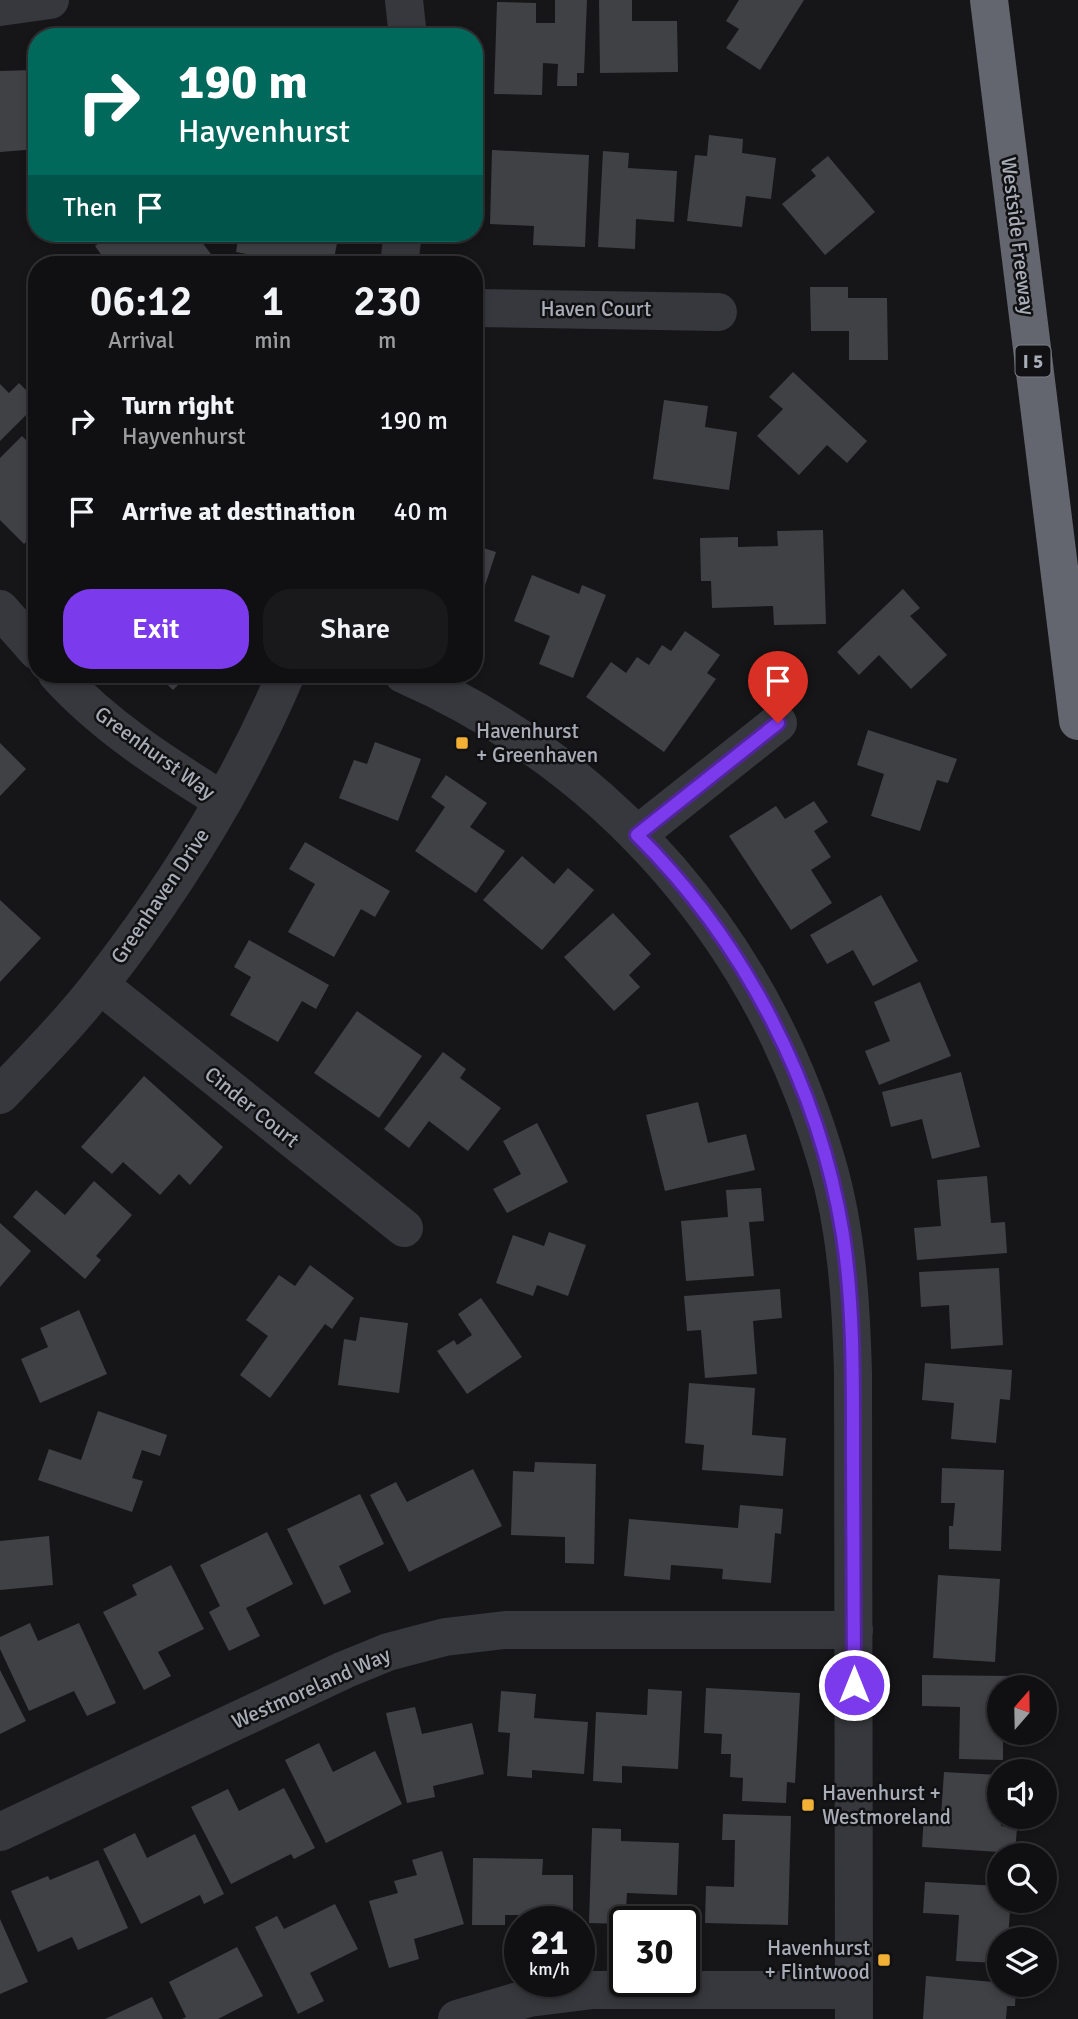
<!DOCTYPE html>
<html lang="en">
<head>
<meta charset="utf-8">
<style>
  :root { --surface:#101012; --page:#19191b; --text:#f1f3f6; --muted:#9c9d9f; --line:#303032; --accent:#7c3aed }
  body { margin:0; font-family:Signika,sans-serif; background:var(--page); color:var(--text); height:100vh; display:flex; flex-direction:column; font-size:26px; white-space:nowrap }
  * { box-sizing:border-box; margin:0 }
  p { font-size:23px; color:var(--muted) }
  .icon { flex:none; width:38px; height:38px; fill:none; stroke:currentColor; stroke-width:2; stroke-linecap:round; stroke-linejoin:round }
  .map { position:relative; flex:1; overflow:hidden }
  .panel { position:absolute; left:28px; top:256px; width:455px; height:427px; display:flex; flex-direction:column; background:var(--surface); border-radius:28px; box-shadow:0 4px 10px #0003,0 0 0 2px var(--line) }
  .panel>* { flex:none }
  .guide { position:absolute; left:28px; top:28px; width:455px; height:214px; border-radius:28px; box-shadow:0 4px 10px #0003,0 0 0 2px var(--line); background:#00695c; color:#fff; overflow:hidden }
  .needle { width:46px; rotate:20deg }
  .tools { position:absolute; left:987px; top:1675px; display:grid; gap:14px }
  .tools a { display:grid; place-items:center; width:70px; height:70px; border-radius:50%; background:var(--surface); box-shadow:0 4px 10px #0003,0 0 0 2px var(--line); font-size:35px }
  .speed { position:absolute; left:504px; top:1906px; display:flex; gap:14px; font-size:35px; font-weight:700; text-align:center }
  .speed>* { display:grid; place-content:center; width:91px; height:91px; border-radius:50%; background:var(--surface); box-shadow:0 4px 10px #0003,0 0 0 2px var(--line); line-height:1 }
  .speed small { font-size:18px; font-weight:400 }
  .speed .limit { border:4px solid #111; border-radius:10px; background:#fff; color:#111 }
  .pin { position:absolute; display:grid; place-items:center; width:60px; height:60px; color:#fff; margin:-72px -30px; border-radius:50% 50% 50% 0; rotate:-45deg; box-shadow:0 0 7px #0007 }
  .pin .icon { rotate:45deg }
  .me { position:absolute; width:77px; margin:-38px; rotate:0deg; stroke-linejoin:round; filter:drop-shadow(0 0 5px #0008) }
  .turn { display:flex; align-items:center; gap:24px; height:147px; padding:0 35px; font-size:32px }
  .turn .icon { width:91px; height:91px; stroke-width:2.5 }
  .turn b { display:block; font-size:49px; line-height:60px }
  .then { display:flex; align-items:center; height:66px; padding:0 35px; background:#0003; gap:14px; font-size:26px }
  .eta { display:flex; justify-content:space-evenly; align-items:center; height:119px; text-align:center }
  .eta b { font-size:42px; font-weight:600; line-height:49px }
  .primary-button { display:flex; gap:14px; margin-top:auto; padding:14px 35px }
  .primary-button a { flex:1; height:80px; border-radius:28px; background:var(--accent); color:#fff; font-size:28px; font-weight:600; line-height:80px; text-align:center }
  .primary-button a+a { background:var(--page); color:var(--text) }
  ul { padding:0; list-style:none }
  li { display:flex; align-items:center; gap:21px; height:91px; padding:0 35px }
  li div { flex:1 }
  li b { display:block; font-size:26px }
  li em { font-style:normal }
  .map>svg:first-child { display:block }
  .building { fill:#404145 }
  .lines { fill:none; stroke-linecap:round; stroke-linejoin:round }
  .minor { stroke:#37383d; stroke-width:38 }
  .highway { stroke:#63666e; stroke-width:38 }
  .route-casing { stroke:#51269a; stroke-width:18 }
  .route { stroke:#7c3aed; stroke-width:12 }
  .poi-dot { fill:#f2b134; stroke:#111113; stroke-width:2.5 }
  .labels { text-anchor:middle; stroke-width:5; stroke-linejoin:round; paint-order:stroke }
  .shield { fill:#111113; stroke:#7b7e86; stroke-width:2 }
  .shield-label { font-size:19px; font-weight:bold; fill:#a8adb8 }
  .street-label { font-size:21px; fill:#a8adb8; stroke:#111113 }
  .poi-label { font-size:21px; fill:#a8adb8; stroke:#111113; text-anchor:start }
</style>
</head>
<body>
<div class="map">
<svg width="1078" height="2019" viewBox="0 0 1078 2019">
  <rect width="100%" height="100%" fill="#161618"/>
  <g class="building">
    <path d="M555 0H587L584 73H577V86H557L558 64 543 63 542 95 494 94 497 2 536 3V23H555Z"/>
    <path d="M599 0H632V21H677L678 72 600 73Z"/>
    <path d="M739 0H804L760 70 726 48 739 29 726 21Z"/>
    <path d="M333 31V37H261V35Z"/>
    <path d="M34 70 37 149 0 152V71Z"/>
    <path d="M709 135 743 139 742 153 776 158 771 199 746 196 742 227 687 221 695 155 707 156Z"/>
    <path d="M492 150 589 155 585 247 533 245 534 226 490 224Z"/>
    <path d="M603 151 629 153 628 168 677 171 674 222 636 219 635 249 598 247Z"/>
    <path d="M828 156 875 212 825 255 782 204 816 176 811 170Z"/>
    <path d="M112 233H195L217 262 214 264H108L95 246Z"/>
    <path d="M239 233H339L333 264H273L274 259 236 252Z"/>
    <path d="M810 287H848V298H887L888 360H849V331H811Z"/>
    <path d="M793 372 867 441 847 463 827 445 799 475 757 436 783 409 769 397Z"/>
    <path d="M19 383 37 401V404L0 441V384L9 393Z"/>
    <path d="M664 400 708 406 705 427 737 432 729 490 653 479Z"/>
    <path d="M22 436 37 451V532L24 544 0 520V458Z"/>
    <path d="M823 530 826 624 774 625 773 606 712 608 711 581H701L700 538 738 537V547L778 546 777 531Z"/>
    <path d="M474 545 496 552 475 616H474Z"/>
    <path d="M532 575 579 594 582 585 606 595 573 678 539 664 550 636 514 621Z"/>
    <path d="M903 589 920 608 910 616 947 655 911 689 879 655 859 675 837 652Z"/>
    <path d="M685 631 720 655 707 673 716 679 664 752 586 697 611 662 626 673 637 657 649 665 662 645 671 651Z"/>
    <path d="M156 674H189L173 690Z"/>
    <path d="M868 730 957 759 948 783 937 780 920 831 871 816 884 774 857 765Z"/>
    <path d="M375 742 421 759 398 821 339 798 354 760 367 764Z"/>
    <path d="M0 743 26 769 0 796Z"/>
    <path d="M446 775 487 803 470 827 505 851 476 893 415 851 445 807 431 797Z"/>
    <path d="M814 801 828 822 814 831 831 857 811 870 832 903 791 930 729 836 776 806 785 819Z"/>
    <path d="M305 842 390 891 375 917 361 909 334 957 288 932 315 884 289 869Z"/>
    <path d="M522 856 554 884 568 868 594 890 542 950 483 900Z"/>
    <path d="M881 895 918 961 873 986 853 950 827 964 810 935Z"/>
    <path d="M0 900 41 938 0 982Z"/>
    <path d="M613 913 651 954 629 975 640 987 614 1011 564 957Z"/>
    <path d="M249 940 329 985 316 1009 302 1001 278 1042 230 1015 251 977 234 967Z"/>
    <path d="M920 982 951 1056 879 1085 865 1051 890 1041 874 1002Z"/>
    <path d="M357 1011 422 1056 379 1118 314 1073Z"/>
    <path d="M443 1052 466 1069 460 1078 501 1108 468 1151 429 1121 409 1148 384 1129Z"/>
    <path d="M961 1072 980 1147 932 1159 922 1119 891 1127 882 1092Z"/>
    <path d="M144 1076 223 1147 190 1185 179 1174 160 1195 123 1162 112 1174 81 1147Z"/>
    <path d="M698 1102 708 1143 746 1134 755 1170 665 1191 646 1115Z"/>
    <path d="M537 1123 568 1182 507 1213 493 1189 521 1174 503 1141Z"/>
    <path d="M987 1176 991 1223 1005 1222 1007 1253 917 1260 914 1228 941 1226 937 1180Z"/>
    <path d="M94 1181 132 1215 96 1256 101 1260 85 1279 13 1217 36 1190 65 1215Z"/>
    <path d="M761 1188 764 1221 749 1222 754 1276 686 1281 681 1221 728 1217 726 1190Z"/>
    <path d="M0 1223 31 1251 0 1287Z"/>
    <path d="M549 1232 586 1245 568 1296 537 1285 533 1296 496 1283 513 1235 544 1246Z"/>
    <path d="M310 1265 354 1298 332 1329 325 1324 270 1398 240 1375 268 1336 246 1320 279 1275 295 1286Z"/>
    <path d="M999 1268 1003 1345 951 1349 949 1305 921 1307 919 1272Z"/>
    <path d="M780 1289 782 1318 753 1321 757 1374 705 1378 701 1330 687 1331 684 1296Z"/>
    <path d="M481 1298 522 1357 467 1394 437 1351 454 1340 457 1345 472 1335 458 1314Z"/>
    <path d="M79 1310 107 1374 40 1403 21 1359 48 1347 40 1328Z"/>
    <path d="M360 1317 408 1323 399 1393 338 1385 344 1339 356 1341Z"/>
    <path d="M925 1363 1012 1370 1010 1400 1000 1399 996 1443 951 1439 954 1403 922 1400Z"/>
    <path d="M689 1383 755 1388 752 1435 786 1438 783 1476 702 1470 704 1445 685 1443Z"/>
    <path d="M98 1411 167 1435 160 1456 142 1450 132 1478 143 1481 132 1512 38 1480 49 1449 81 1460Z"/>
    <path d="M535 1462 596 1464 594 1564 565 1563V1537L511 1535 513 1471 534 1472Z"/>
    <path d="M942 1468 1004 1470 1001 1551 949 1549V1526H953L955 1503H941Z"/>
    <path d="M473 1469 502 1526 409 1572 370 1495 396 1482 407 1502Z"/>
    <path d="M360 1494 384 1544 339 1566 351 1592 324 1605 287 1529Z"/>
    <path d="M740 1505 783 1509 781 1534 775 1533 771 1583 722 1579 723 1569 671 1565 670 1580 624 1576 629 1519 738 1528Z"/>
    <path d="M267 1532 293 1584 246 1608 260 1636 229 1651 209 1612 220 1606 200 1565Z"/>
    <path d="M49 1536 53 1585 0 1590V1541Z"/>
    <path d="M171 1565 204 1629 158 1652 171 1676 144 1690 103 1612 137 1595 132 1585Z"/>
    <path d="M938 1575 1000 1579 995 1662 933 1658Z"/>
    <path d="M30 1623 38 1641 79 1623 116 1703 87 1716 74 1691 29 1711 0 1649V1637Z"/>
    <path d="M0 1670 26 1721 0 1734Z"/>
    <path d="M922 1675 1013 1676V1687H999V1732H1003V1760L959 1759 960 1707 922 1706Z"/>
    <path d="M706 1688 800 1693 795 1783 787 1782 786 1803 742 1801 743 1778 730 1777 731 1754H721L722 1734 704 1733Z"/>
    <path d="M648 1689 682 1691 678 1769 622 1766V1783L593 1781 596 1712 647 1715Z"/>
    <path d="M501 1691 536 1694 534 1718 588 1722 584 1774 532 1770V1778L507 1776 510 1733 498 1732Z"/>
    <path d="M415 1707 422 1734 472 1723 484 1774 433 1786 435 1797 407 1803 386 1713Z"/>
    <path d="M319 1743 333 1772 375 1751 402 1804 326 1843 285 1760Z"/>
    <path d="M944 1772 999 1775 1001 1826 1017 1828 1015 1853 922 1847 924 1814 941 1816Z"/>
    <path d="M284 1788 315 1848 294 1859 291 1854 231 1884 191 1807 228 1789 239 1811Z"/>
    <path d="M723 1814 791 1816 788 1925 705 1923 706 1886 734 1887 735 1840H722Z"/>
    <path d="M592 1828 621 1829V1841L679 1843 677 1895 627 1893 625 1924 589 1923Z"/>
    <path d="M135 1833 147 1858 195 1834 224 1894 204 1904 200 1895 141 1924 103 1849Z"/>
    <path d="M442 1851 464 1924 414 1939 419 1959 389 1968 369 1901 398 1893 394 1881 417 1875 412 1860Z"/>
    <path d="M473 1858 543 1859 542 1875H573V1922H541V1915H505V1925H472Z"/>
    <path d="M98 1860 128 1928 78 1950 72 1937 38 1952 11 1891 48 1876 50 1880Z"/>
    <path d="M925 1882 999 1886V1900H1019L1018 1910H1010L1008 1939H999V1963L956 1961 959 1915 923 1913Z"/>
    <path d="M335 1904 358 1949 310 1973 324 2001 298 2014 255 1927 277 1916 284 1929Z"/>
    <path d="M0 1919 28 1982 0 1994Z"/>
    <path d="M237 1947 263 1996 218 2019H182L186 2017 169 1982Z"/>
    <path d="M926 1976 1016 1984 1015 2006H1007L1006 2019H923Z"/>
    <path d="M152 1997 163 2019H105Z"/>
  </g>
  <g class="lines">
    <g class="minor">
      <path d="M404 0 408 37"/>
      <path d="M0 7 50 0"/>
      <path d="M399 264 403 233"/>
      <path d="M474 308 718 312"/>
      <path d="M0 609 37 651"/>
      <path d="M57 674C104 726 164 764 223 801"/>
      <path d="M403 674C614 767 763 943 827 1163 847 1231 851 1303 853 1373L854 2019"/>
      <path d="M637 835 778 723"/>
      <path d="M100 985 404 1228"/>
      <path d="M0 1095C34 1059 70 1023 100 984 174 889 239 785 286 674"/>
      <path d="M0 1832 344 1670 388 1652 445 1637 505 1630H854"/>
      <path d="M457 2019 529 1998 593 1990H853"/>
    </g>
    <path class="highway" d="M989 0 1078 721"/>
  </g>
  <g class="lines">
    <g class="route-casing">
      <path id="route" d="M778 723 637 835C744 941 819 1086 843 1235 854 1308 853 1383 853 1457 853 1533 854 1609 854 1685"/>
    </g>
    <use href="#route" class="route"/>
  </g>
  <g class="poi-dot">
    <rect x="455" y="736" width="14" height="14" rx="3.5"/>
    <rect x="801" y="1798" width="14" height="14" rx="3.5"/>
    <rect x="877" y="1953" width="14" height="14" rx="3.5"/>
  </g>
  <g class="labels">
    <rect class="shield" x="1015.5" y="345.5" width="35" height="31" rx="5"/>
    <g class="shield-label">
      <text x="1033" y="368">I 5</text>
    </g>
    <g class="street-label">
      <text transform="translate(1018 236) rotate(83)" y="7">Westside Freeway</text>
      <text x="596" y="316">Haven Court</text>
      <text transform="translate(155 753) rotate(36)" y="7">Greenhurst Way</text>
      <text transform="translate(160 896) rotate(-56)" y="7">Greenhaven Drive</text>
      <text transform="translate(252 1107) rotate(39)" y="7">Cinder Court</text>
      <text transform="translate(311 1688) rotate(-24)" y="7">Westmoreland Way</text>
    </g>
    <g class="poi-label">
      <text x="476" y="738">Havenhurst<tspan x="476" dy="24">+ Greenhaven</tspan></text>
      <text x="822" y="1800">Havenhurst +<tspan x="822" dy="24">Westmoreland</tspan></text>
      <text x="870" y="1955" text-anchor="end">Havenhurst<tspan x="870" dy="24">+ Flintwood</tspan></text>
    </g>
  </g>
</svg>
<div class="tools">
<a><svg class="needle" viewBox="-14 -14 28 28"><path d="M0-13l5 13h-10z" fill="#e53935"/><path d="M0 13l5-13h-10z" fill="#9c9d9f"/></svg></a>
<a><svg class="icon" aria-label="sound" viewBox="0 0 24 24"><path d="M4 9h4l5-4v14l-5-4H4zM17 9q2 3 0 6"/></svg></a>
<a><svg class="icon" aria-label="search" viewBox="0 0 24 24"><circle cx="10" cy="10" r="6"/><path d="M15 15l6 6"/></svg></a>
<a><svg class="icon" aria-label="layers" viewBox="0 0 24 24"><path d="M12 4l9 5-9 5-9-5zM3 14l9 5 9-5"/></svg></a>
</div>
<div class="speed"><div>21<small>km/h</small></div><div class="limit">30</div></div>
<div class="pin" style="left:778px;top:723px;background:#d93025"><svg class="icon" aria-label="arrive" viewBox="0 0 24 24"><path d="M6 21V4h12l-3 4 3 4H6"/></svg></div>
<svg class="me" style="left:854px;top:1685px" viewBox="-20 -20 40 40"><circle r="17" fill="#7c3aed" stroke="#fff" stroke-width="3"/><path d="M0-11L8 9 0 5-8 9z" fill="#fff"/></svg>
<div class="guide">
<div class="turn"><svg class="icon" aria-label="right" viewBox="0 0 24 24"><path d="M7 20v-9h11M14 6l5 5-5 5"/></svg><div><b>190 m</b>Hayvenhurst</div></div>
<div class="then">Then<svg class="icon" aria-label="arrive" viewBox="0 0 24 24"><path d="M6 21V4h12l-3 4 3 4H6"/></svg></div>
</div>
<section class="panel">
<div class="eta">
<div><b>06:12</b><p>Arrival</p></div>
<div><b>1</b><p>min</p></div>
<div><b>230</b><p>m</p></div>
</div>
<ul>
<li><svg class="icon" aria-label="right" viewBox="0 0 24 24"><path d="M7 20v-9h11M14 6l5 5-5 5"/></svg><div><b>Turn right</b><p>Hayvenhurst</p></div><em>190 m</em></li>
<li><svg class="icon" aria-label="arrive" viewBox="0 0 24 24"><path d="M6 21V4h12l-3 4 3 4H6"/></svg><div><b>Arrive at destination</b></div><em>40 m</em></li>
</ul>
<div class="primary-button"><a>Exit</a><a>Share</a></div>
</section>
</div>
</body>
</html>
